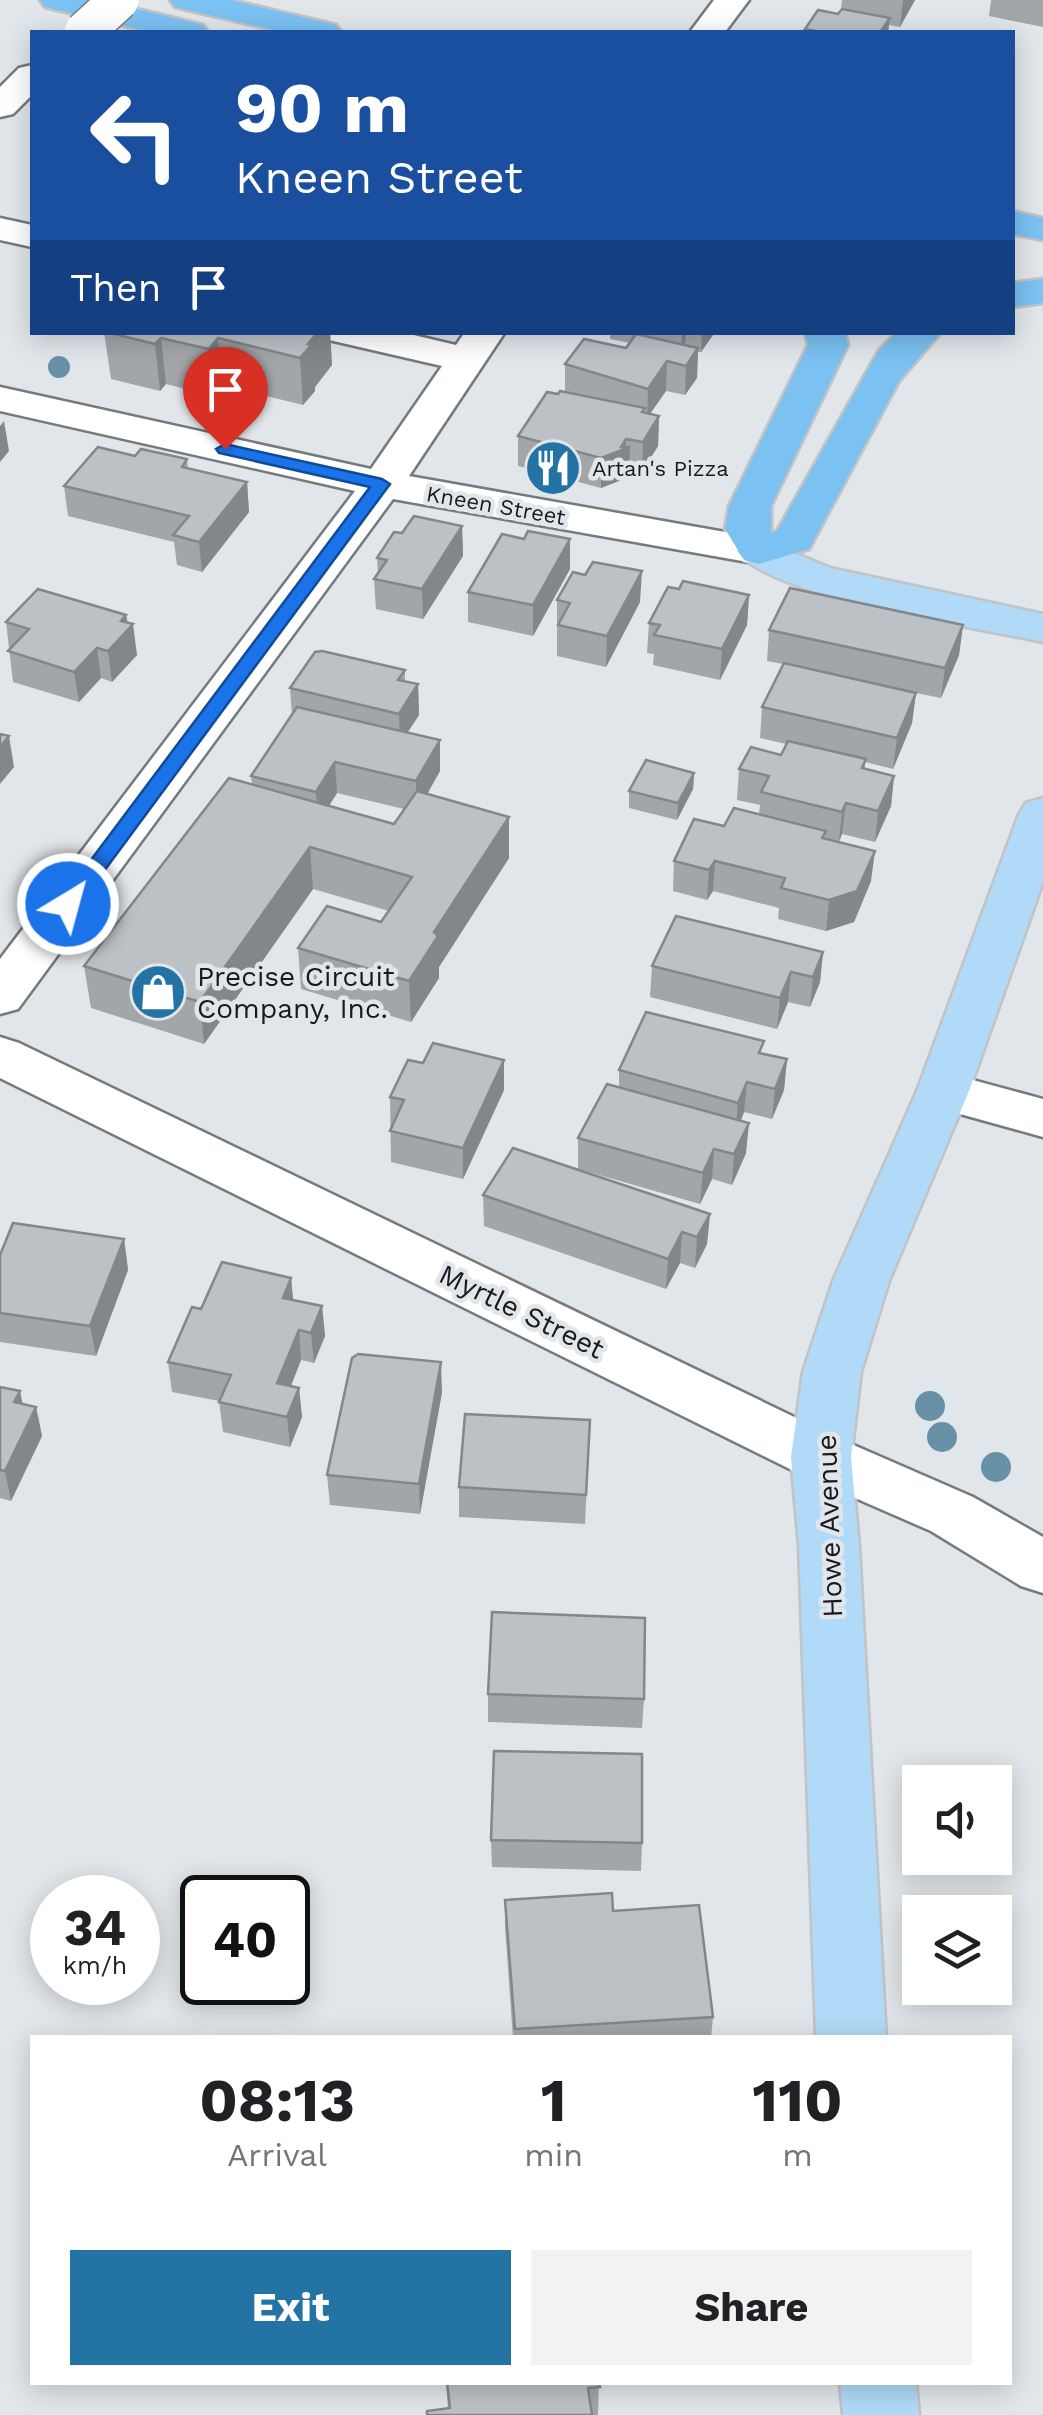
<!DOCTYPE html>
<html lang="en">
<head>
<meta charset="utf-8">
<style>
  :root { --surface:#fff; --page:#f2f2f2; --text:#202124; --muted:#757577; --accent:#2373a5 }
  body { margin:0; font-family:"Work Sans",sans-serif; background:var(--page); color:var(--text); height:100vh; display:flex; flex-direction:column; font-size:38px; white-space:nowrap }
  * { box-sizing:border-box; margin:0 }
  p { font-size:32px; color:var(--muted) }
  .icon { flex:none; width:55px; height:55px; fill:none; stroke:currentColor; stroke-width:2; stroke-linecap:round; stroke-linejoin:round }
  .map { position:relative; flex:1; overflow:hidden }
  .side { position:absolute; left:30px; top:2035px; width:982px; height:350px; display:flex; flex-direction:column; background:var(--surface); border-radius:0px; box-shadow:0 5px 25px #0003 }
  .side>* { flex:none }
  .banner { position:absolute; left:30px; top:30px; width:985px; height:305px; border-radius:0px; box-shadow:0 5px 25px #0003; background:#1a4fa0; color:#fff; overflow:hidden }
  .fabs { position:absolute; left:902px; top:1765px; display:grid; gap:20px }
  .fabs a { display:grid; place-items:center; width:110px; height:110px; border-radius:0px; background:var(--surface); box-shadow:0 5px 25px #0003; font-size:50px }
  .speed { position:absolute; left:30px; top:1875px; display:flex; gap:20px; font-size:50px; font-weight:700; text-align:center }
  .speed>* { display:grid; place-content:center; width:130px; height:130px; border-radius:50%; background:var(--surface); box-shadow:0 5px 25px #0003; line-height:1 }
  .speed small { font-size:25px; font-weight:400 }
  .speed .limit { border:5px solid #111; border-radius:15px; background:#fff; color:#111 }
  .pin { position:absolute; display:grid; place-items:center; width:85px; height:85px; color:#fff; margin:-102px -42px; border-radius:50% 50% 50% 0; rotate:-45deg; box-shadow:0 0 10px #0007 }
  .pin .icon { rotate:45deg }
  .me { position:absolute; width:110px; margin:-55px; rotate:37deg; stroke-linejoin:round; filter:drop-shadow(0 0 8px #0008) }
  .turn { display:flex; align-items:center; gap:35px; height:210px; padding:0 40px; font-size:45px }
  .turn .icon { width:130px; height:130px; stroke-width:2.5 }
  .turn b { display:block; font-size:70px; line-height:85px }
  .then { display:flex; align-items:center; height:95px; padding:0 40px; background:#0003; gap:20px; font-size:38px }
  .eta { display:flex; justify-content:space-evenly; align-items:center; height:170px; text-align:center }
  .eta b { font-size:60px; font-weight:700; line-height:70px }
  .cta { display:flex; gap:20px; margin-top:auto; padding:20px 40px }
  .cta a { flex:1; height:115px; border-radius:0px; background:var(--accent); color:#fff; font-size:40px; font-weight:700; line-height:115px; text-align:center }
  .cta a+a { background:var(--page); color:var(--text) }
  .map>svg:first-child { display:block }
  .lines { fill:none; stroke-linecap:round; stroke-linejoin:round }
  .minor-casing { stroke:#757a7d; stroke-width:5 }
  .major-casing { stroke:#c3c3c4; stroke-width:5 }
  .highway-casing { stroke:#c3c3c4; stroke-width:5 }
  .minor { fill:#fff; fill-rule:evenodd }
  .major { fill:#b0daf7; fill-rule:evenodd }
  .highway { fill:#7bc1f2; fill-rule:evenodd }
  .minor-bridge-casing { stroke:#757a7d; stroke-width:42; stroke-linecap:butt }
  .minor-bridge { stroke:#fff; stroke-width:39 }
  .tree { fill:#6891a8 }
  .wall { fill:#a2a6a9; fill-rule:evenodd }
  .shaded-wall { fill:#84878a }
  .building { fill:#bcc1c5; stroke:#84878a; stroke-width:2.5 }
  .route { fill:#1a73e8; stroke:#114b97; stroke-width:2.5 }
  .labels { text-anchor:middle; stroke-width:9; stroke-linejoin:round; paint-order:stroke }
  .far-poi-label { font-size:22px; fill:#191a1c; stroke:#e1e6ea; text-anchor:start }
  .far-street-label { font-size:22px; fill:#191a1c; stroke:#e1e6ea }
  .poi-label { font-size:28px; fill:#191a1c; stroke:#e1e6ea; text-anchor:start }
  .street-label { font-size:28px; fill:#191a1c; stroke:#e1e6ea }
</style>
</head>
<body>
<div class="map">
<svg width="1043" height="2415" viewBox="0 0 1043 2415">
  <rect width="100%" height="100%" fill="#e1e6ea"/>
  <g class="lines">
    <g class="minor-casing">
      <g id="minor">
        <path d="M714 0H749L725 32H690Z"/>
        <path d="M32 65V95L13 114 0 117V87L19 68Z"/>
        <path d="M0 218 32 225V247L0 240Z"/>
        <path d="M323 332H401L456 345 465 332H505L409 476 759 538 774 542 781 551 774 560 759 564 393 499 18 1009 0 1014V959L355 491 0 411V387L371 469 442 366 329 340Z"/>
        <path d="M0 1037 19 1043 842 1440 973 1497 1043 1537V1593L1021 1586 931 1531 800 1474 0 1078Z"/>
        <path d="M943 1072 1043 1099V1137L924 1104 917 1091 924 1078Z"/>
      </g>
    </g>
    <g class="major-casing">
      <g id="major">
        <path d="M759 538 830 568 1043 614V642C981 628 769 597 737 551L744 542Z"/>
        <path d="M1043 798V882L969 1091 889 1281 861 1372 851 1457 859 1546 886 2038H816L799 1546 791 1457 803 1372 833 1281 917 1091 1019 814 1026 803Z"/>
        <path d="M840 2382H916L919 2415H843Z"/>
      </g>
    </g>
    <g class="highway-casing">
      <g id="highway">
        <path d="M40 0H100L203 25 208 32H150L45 7Z"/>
        <path d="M170 0H231L336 25 341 32H282L175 7Z"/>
        <path d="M1012 211 1043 218V240L1012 234Z"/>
        <path d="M1043 279V303L1012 307V283Z"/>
        <path d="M805 332H845L848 345 771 506V533L777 531 879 350 897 332H941L899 381 809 549 759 564 744 560 725 529 729 506 808 345Z"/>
      </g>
    </g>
    <use href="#minor" class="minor"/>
    <use href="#major" class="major"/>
    <use href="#highway" class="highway"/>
    <g class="minor-bridge-casing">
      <path id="minor-bridge" d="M84 32 119 0"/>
    </g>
    <use href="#minor-bridge" class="minor-bridge"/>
  </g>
  <g class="tree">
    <circle cx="59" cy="367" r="11"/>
    <circle cx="930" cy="1406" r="15"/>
    <circle cx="942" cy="1437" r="15"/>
    <circle cx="996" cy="1467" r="15"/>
  </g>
  <g class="wall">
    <path d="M842 0H915L900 27 889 25 888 32H805V29L838 14 841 10Z"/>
    <path d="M991 0H1043V27L989 16Z"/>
    <path d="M104 332H330L332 365 315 387V391L303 405 222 385 213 396 166 384 160 391 111 379Z"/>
    <path d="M610 332H715L701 352H698L697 378 685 395 666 391 650 414 659 416 658 446 642 472 630 470 629 477 601 488 518 466V436L558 394 565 392V364L626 348 630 343 610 339Z"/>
    <path d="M135 456 187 459 188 468 247 482 249 512 202 572 177 565 174 542 68 516 64 486Z"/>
    <path d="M462 526 463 556 423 619 376 609 374 579 378 573 377 558 402 533Z"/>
    <path d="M524 539H570V569L533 636 468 622V592Z"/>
    <path d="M679 589 749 595 747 625 720 680 653 665 654 654 647 653 649 623Z"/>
    <path d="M557 600 640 602 606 667 557 656Z"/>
    <path d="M126 615 137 655 112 682 101 678 79 702 13 682 6 622Z"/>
    <path d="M963 625 959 655 941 698 916 693 912 723 893 769 865 762V768L894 776 891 806 875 842 842 834 839 842 871 881 854 922 826 931 778 919 779 908 713 891 707 900 673 891 674 861 724 826 759 814 760 805 737 800 739 769 781 755 786 744 760 738 762 707 783 664 767 661 769 630Z"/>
    <path d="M405 670V681L418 684 419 715 407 733 440 771 427 794 509 817V858L439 967V978L411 1022 301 989 298 948 381 922 389 911 313 889 204 1044 91 1008 84 966 252 784 251 776 292 715 290 688ZM337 793 404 809 394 824 329 806Z"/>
    <path d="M694 773 693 789 677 820 629 808V791Z"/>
    <path d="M823 952 820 982 810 1007 788 1002 777 1029 650 997 652 966Z"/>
    <path d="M763 1054 787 1059 784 1090 772 1119 744 1112 741 1121 746 1153 732 1185 712 1179 700 1204 578 1169V1138L619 1087V1070Z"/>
    <path d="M504 1090 463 1179 391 1162 390 1097Z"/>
    <path d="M483 1195 710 1214 707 1244 695 1268 680 1263 666 1289 484 1226Z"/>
    <path d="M124 1239 128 1270 96 1356 0 1342V1255Z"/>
    <path d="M291 1278 293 1300 322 1306 325 1336 314 1363 301 1360 291 1386 299 1388 302 1417 290 1447 223 1432 219 1401 172 1392 168 1362 201 1309Z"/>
    <path d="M0 1387 20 1391 22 1404 36 1407 42 1436 11 1501 0 1498Z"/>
    <path d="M442 1392 420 1514 330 1505 327 1475Z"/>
    <path d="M590 1420 585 1524 459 1517V1487Z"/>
    <path d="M488 1694 644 1699 642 1728 488 1722Z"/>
    <path d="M491 1840 642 1843 641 1871 492 1867Z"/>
    <path d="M505 1900 613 1911 713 2017 711 2038H513L505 1927Z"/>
    <path d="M446 2382H599L598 2415H427L448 2409Z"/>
  </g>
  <g class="shaded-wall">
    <path d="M903 0H915L900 27Z"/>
    <path d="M890 18 888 32H880Z"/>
    <path d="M313 332H330L332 365 315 387V391L303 405 300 358Z"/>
    <path d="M682 332H686L685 349 681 355Z"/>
    <path d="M702 332H715L701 352Z"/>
    <path d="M161 338 166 384 160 391 155 344Z"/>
    <path d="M218 338 222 385 213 396 209 349Z"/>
    <path d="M698 348 697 378 685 395 686 366Z"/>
    <path d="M667 361 666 391 647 418 648 389Z"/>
    <path d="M659 416 658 446 642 472 643 442Z"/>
    <path d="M4 421 9 451 0 462V426Z"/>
    <path d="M626 439V449L630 447 629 477 601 488V458L621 447Z"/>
    <path d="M247 482 249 512 202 572 199 542Z"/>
    <path d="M462 526 463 556 423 619 422 589Z"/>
    <path d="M570 539V569L533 636V605Z"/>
    <path d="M642 571 640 602 606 667 607 636Z"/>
    <path d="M749 595 747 625 720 680 722 649Z"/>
    <path d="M126 615 128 630 133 624 137 655 112 682 108 651 121 621Z"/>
    <path d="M963 625 959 655 941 698 945 668Z"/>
    <path d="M97 648 101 678 79 702 74 672Z"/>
    <path d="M418 684 419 715 400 744 399 714Z"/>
    <path d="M916 693 912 723 893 769 897 738Z"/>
    <path d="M9 736 14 767 0 784V747Z"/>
    <path d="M440 740V771L417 812 416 781Z"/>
    <path d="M335 762 337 793 318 823 316 792Z"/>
    <path d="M694 773 693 789 677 820 678 803Z"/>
    <path d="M894 776 891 806 875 842 878 811Z"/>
    <path d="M846 803 842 834 839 842 842 812Z"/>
    <path d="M509 817V858L439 967V978L411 1022 409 981 434 932Z"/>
    <path d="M310 847 313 889 204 1044 200 1002Z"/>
    <path d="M875 851 871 881 854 922 826 931 829 900Z"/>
    <path d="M715 861 713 891 707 900 709 870Z"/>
    <path d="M823 952 820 982 810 1007 813 977Z"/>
    <path d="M791 972 788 1002 777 1029 780 998Z"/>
    <path d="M787 1059 784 1090 772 1119 775 1089Z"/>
    <path d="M504 1060V1090L463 1179V1148Z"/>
    <path d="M747 1082 744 1112 735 1134 738 1103Z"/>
    <path d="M749 1123 746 1153 732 1185 734 1154Z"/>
    <path d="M714 1149 712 1179 700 1204 703 1173Z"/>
    <path d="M710 1214 707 1244 695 1268 697 1237Z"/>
    <path d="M682 1232 680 1263 666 1289 668 1259Z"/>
    <path d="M124 1239 128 1270 96 1356 90 1326Z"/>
    <path d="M291 1278 294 1308 283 1298Z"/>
    <path d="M322 1306 325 1336 314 1363 311 1333Z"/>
    <path d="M299 1330 301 1360 280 1413 277 1383Z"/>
    <path d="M441 1362 442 1392 420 1514 419 1484Z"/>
    <path d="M299 1388 302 1417 290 1447 287 1417Z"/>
    <path d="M20 1391 26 1421 14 1402Z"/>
    <path d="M36 1407 42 1436 11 1501 5 1471Z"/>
  </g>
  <g class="building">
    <path d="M842 9 890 18 880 32H821L805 29 818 10 838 14Z"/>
    <path d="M106 332H318L308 344H312L300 358 218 338 209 349 161 338 155 344Z"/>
    <path d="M636 334 698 348 686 366 667 361 648 389 565 364 584 339 626 348Z"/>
    <path d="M560 391 645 408 642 412 659 416 643 442 626 439 621 447H630L601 458 518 436 547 392 558 394Z"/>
    <path d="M98 447 135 456 141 449 187 459 182 467 247 482 199 542 173 535 189 516 64 486Z"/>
    <path d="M414 516 462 526 422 589 374 579 387 560 377 558 394 532 402 533Z"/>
    <path d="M528 531 570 539 533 605 468 592 502 534 524 539Z"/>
    <path d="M593 562 642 571 607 636 558 625 570 603 557 600 573 572 585 575Z"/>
    <path d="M683 581 749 595 722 649 654 635 660 625 649 623 668 587 679 589Z"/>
    <path d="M790 588 963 625 945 668 769 630Z"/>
    <path d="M38 589 126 615 121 621 133 624 108 651 97 648 74 672 8 651 29 629 6 622Z"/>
    <path d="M322 651 405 670 398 680 418 684 399 714 290 688 315 652Z"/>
    <path d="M784 663 916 693 897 738 762 707Z"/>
    <path d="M297 707 440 740 416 781 335 762 316 792 251 776Z"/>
    <path d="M0 734 9 736 0 747Z"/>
    <path d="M788 741 866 759 862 768 894 776 878 811 846 803 842 812 761 792 769 776 739 769 751 747 781 755Z"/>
    <path d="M646 760 694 773 678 803 629 791Z"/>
    <path d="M229 778 394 824 417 791 509 817 434 932 438 936 409 981 298 948 327 906 381 922 412 877 310 847 200 1002 84 966Z"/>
    <path d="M734 808 826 831 822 838 875 851 857 891 829 900 781 888 785 878 715 861 709 870 674 861 694 819 724 826Z"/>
    <path d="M676 916 823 952 813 977 791 972 780 998 652 966Z"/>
    <path d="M646 1012 764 1041 759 1053 787 1059 775 1089 747 1082 738 1103 619 1070Z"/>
    <path d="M433 1043 504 1060 463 1148 390 1131 404 1100 390 1097 408 1060 423 1063Z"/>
    <path d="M607 1084 749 1123 734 1154 714 1149 703 1173 578 1138Z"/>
    <path d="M513 1148 710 1214 697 1237 682 1232 668 1259 483 1195Z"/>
    <path d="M13 1223 124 1239 90 1326 0 1313V1255Z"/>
    <path d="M222 1262 291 1278 283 1298 322 1306 311 1333 299 1330 277 1383 299 1388 287 1417 219 1402 231 1375 168 1362 192 1307 201 1309Z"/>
    <path d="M358 1354 441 1362 419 1484 327 1475 352 1358Z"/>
    <path d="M0 1387 20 1391 14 1402 36 1407 5 1471 0 1470Z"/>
    <path d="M465 1414 590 1420 586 1495 459 1487Z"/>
    <path d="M492 1612 645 1618 644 1699 488 1694Z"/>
    <path d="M494 1751 642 1754V1843L491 1840Z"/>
    <path d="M612 1893 613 1911 699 1905 713 2017 515 2029 505 1900Z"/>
    <path d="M447 2382H599L600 2387 588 2388 592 2415H427V2411L450 2408Z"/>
  </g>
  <path class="route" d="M225 444 382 479 390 484 76 909H61L58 904 61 900 370 487 219 453 216 449Z"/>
  <defs>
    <g id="restaurant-disc" transform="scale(2.875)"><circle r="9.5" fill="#2373a5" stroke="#e1e6ea"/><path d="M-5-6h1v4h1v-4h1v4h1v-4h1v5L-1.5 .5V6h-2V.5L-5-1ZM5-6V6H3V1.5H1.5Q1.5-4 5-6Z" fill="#fff"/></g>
    <g id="shop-disc" transform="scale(2.875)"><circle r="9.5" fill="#2373a5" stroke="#e1e6ea"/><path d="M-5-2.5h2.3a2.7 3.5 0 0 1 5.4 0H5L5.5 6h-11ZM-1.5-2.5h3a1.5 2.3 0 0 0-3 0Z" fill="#fff"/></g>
  </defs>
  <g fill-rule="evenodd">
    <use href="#restaurant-disc" x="553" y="468"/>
    <use href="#shop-disc" x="158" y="992"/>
  </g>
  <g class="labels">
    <g class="far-poi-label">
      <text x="592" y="476">Artan's Pizza</text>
    </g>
    <g class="far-street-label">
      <text transform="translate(496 505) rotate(10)" y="8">Kneen Street</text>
    </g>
    <g class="poi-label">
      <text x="197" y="986">Precise Circuit<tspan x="197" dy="32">Company, Inc.</tspan></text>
    </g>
    <g class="street-label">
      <text transform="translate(522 1311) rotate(26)" y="10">Myrtle Street</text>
      <text transform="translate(829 1526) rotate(-92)" y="10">Howe Avenue</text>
    </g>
  </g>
</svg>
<div class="fabs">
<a><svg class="icon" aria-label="sound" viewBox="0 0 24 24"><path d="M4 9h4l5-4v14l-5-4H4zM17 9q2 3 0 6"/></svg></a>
<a><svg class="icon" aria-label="layers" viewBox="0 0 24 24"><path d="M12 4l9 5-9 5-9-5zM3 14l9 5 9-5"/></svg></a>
</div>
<div class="speed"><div>34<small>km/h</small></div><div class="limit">40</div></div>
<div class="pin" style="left:225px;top:449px;background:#d93025"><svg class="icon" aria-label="arrive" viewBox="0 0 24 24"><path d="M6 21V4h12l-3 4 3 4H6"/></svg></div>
<svg class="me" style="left:68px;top:904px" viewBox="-20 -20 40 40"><circle r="17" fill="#1a73e8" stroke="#fff" stroke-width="3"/><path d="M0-11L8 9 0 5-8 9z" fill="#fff"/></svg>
<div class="banner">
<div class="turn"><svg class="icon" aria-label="left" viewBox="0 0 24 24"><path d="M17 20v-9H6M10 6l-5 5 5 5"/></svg><div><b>90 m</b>Kneen Street</div></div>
<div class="then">Then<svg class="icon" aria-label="arrive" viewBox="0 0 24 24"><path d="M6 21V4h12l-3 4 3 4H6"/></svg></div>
</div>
<section class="side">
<div class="eta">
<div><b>08:13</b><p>Arrival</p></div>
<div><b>1</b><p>min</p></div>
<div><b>110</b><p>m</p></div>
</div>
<div class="cta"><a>Exit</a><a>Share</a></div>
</section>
</div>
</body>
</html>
